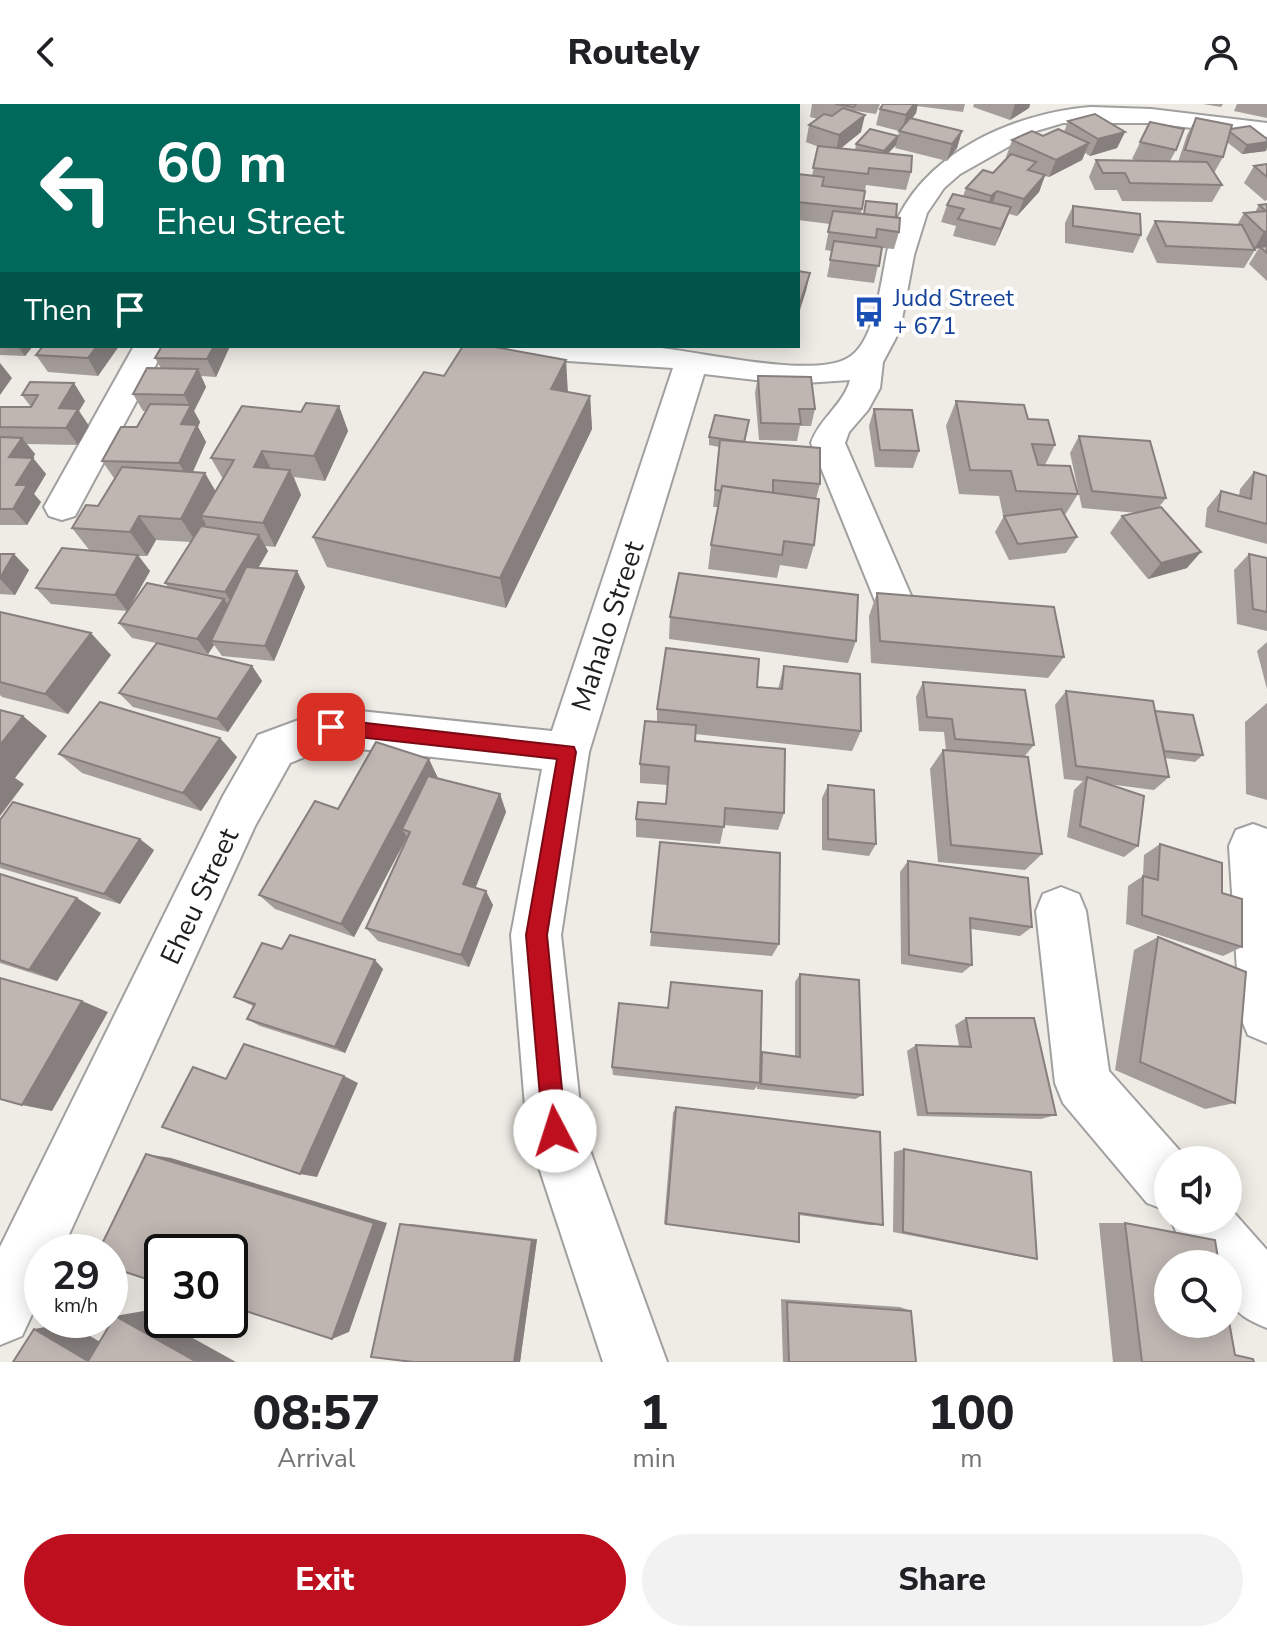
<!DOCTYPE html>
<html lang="en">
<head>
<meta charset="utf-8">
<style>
  :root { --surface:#fff; --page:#f2f2f2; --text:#202124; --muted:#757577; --accent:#be0f1f }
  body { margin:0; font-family:"Nunito Sans",sans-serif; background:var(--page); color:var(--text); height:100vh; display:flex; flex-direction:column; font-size:30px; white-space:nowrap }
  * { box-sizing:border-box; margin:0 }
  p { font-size:26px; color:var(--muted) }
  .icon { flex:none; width:44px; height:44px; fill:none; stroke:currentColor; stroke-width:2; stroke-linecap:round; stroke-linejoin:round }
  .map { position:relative; height:1258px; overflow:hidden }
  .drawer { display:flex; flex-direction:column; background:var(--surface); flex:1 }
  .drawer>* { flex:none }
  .hud { position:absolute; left:0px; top:0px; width:800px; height:244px; box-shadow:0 4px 20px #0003; background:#00695c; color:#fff; overflow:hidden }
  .buttons { position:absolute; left:1154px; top:1042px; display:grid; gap:16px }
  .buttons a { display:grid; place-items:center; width:88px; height:88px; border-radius:50%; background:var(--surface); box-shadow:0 4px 20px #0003; font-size:40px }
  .speed { position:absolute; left:24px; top:1130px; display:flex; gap:16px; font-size:40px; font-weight:700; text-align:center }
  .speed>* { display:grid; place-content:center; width:104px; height:104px; border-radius:50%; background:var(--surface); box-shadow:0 4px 20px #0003; line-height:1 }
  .speed small { font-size:20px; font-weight:400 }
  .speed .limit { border:4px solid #111; border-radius:12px; background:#fff; color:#111 }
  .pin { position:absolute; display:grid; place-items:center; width:68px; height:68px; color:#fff; margin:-34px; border-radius:16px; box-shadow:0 4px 12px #0006 }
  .me { position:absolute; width:88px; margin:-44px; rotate:355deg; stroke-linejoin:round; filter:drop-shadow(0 0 6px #0008) }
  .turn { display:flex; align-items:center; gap:28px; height:168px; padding:0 24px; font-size:36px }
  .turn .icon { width:104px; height:104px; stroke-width:2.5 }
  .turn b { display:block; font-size:56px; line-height:68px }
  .then { display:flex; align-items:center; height:76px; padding:0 24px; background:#0003; gap:16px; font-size:30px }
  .eta { display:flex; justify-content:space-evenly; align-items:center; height:136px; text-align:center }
  .eta b { font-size:48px; font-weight:800; line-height:56px }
  .button { display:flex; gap:16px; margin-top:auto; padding:16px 24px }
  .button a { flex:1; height:92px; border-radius:48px; background:var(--accent); color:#fff; font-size:32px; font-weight:800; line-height:92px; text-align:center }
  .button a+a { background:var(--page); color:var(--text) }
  header { display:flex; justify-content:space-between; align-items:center; height:104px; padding:0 24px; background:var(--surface); font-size:36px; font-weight:800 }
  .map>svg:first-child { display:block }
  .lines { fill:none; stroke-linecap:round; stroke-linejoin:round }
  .minor-casing { stroke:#a0a0a0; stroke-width:4 }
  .minor { fill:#fff; fill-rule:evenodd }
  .wall { fill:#a49d99; fill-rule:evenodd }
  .shaded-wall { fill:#867f7d }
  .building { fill:#bfb6b2; stroke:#867f7d; stroke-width:2 }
  .route { fill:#be0f1f; stroke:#7c0a14; stroke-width:2 }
  .labels { text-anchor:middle; stroke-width:8; stroke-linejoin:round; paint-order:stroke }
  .far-transit-label { font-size:24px; fill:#164399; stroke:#fff; text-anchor:start }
  .street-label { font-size:28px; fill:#1f1f1f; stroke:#fff }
</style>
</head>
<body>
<header><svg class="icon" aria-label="back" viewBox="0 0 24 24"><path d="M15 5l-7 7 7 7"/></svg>Routely<svg class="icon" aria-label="person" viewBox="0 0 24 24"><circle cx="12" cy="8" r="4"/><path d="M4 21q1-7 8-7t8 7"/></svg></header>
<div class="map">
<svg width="1267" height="1258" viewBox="0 0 1267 1258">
  <rect width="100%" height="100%" fill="#efebe5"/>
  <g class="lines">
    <g class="minor-casing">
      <g id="minor">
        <path d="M671 0H711L712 2H673Z"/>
        <path d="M1091 3 1151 5 1267 19V33L1151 19H1063L1036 27 960 70 944 84 927 109 914 151 900 226 883 258 880 284 868 306 849 328 845 339 916 503 910 514 896 519 882 514 811 339C819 315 844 300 850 276L790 280 704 270 589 648 561 831 583 1027 667 1258H603L527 1027 511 831 542 665 332 642 290 659 255 722 61 1148H42V1189L22 1232 0 1241V1143L223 692 258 631 331 604 552 627 673 264 495 252 484 249 479 242C533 242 588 239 643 242 690 245 807 275 846 255 879 240 881 162 892 128 920 50 1013 9 1091 3Z"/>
        <path d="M2 154V172L0 173V155Z"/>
        <path d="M134 242H166L75 412 62 416 49 412 44 403Z"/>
        <path d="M1253 720 1267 725V939L1248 931 1240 912 1229 742 1236 726Z"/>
        <path d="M1061 783 1079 790 1086 807 1109 967 1188 1056H1168V1107L1147 1099 1063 999 1055 979 1036 807 1043 790Z"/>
        <path d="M1228 1102 1267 1146V1224C1228 1208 1228 1199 1228 1160H1199L1180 1137 1171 1116H1228Z"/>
      </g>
    </g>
    <use href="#minor" class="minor"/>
  </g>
  <g class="wall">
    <path d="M197 0H332L331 2H184H196Z"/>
    <path d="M340 0H383L381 2H341Z"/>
    <path d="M384 0H421L419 2H385Z"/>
    <path d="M431 0H576L577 2H431Z"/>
    <path d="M812 0H880L876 10 856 7 861 28 840 45 855 46 856 40 898 32 899 27 876 21 880 5 883 0H965L963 8 917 2 916 9 912 15 962 27 957 44 947 57 895 44 896 41 888 49 911 68 906 86 866 81 861 110H864L866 97 896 114 899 128 894 145 882 144 874 179 827 173 832 147 825 146 830 120 798 116V70L812 72 818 42 819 43 806 38 809 21 818 15 810 13Z"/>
    <path d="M974 0H1030L1029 4 1010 16 973 3Z"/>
    <path d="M1203 0H1223L1221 3Z"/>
    <path d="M1237 0H1267V14L1234 7Z"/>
    <path d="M0 10H2V153L0 155Z"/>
    <path d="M1196 14 1231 25 1266 47 1242 50 1227 38 1223 53 1214 69 1222 81 1212 98 1122 97 1117 86H1095L1089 73 1096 56 1138 57 1132 55 1150 18 1176 46 1170 57 1178 58 1187 31Z"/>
    <path d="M1068 17 1125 28 1117 44 1090 52 1085 49 1082 56 1049 73 1045 72 1039 88 1017 112 1009 110 995 142 953 132 956 122 941 118 947 101 963 92 966 84 993 69 1008 54 1006 53 1012 36 1064 28Z"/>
    <path d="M1267 60V96L1265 97 1244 79 1254 62Z"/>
    <path d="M1267 100V177L1249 160 1259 144 1255 145V146L1244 164 1157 159 1146 135 1155 117 1237 121 1244 109 1255 108 1259 101Z"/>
    <path d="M1073 102 1141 131 1133 149 1065 139V119Z"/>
    <path d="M0 202H2V242H33L25 252 0 251Z"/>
    <path d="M119 242 98 272 48 268 36 251Z"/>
    <path d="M162 242H230L216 273 201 272 206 283 194 307 200 318 198 323 206 338 193 368 216 387 223 375 211 354 301 308 339 302 348 327 325 377 294 373 301 391 275 443 265 442 268 447 258 464 297 467 305 483 274 557 222 552 214 541 208 550 166 541 252 562 262 577 228 628 133 603 119 589 156 539 132 534 119 519 127 507 51 500 36 484 90 447 72 424 98 402 115 374H114L102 357 137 323 146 307H143L133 290 161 264 155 254ZM156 436 191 438 165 479 169 484 129 505 150 467 138 452H147Z"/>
    <path d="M444 272 590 292 592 325 506 504 327 463 313 433Z"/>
    <path d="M758 272 815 305 811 322H800L797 337 759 336 755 289Z"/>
    <path d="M30 278 85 297 79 307 89 322 78 341 27 340 35 350 33 354 46 370 34 390 41 398 27 421H0V303H31L22 291Z"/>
    <path d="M956 297 1028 315 1055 341 1045 361 1078 390 1065 411 1077 433 1066 449 1009 456 995 428 1004 412 1006 411H1003L999 392 959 390 946 322Z"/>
    <path d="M874 305 919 347 913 364 875 363 869 322Z"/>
    <path d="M748 325 745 338 820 380 816 395 814 441 807 465 780 461 777 474 708 465 711 441 718 403H713L719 343 709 341V333Z"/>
    <path d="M1079 332 1166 394 1159 403 1187 464 1148 475 1110 429 1122 412 1137 409 1082 404 1070 349Z"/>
    <path d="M1254 368 1267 372V440L1205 423 1207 404 1221 387 1239 392 1240 385Z"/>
    <path d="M0 450 29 466 15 491 0 490Z"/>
    <path d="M1249 450 1267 454V527L1237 520 1234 466Z"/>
    <path d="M877 489 1064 553 1048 574 871 559 869 512Z"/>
    <path d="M0 508 111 551 68 610 2 593 0 591Z"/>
    <path d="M670 513 856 537 848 559 669 535Z"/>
    <path d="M1267 538V585L1257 547Z"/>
    <path d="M784 562 861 627 852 647 695 630V637L784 709 778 726 724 721 720 740 636 733V715L666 700 668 681 640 679V660L657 618V605L757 583 778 585Z"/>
    <path d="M923 578 1034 641 1024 653 1042 750 1025 766 938 758 930 665 943 646H946L944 628 919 627 916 593Z"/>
    <path d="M1066 587 1155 607 1203 651 1195 658 1165 654 1169 673 1154 686 1108 680 1138 742 1124 753 1067 733 1074 686 1083 677 1064 675 1055 601Z"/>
    <path d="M1267 599V696L1246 690 1245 618Z"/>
    <path d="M59 650 237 653 201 707 82 669Z"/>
    <path d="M437 674 500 690 506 708 475 784 493 801 469 863 378 837 366 824 407 735V733L354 833 275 805 259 791 338 705Z"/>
    <path d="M828 681 876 740 869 752 822 746V694Z"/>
    <path d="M0 716 154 746 120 800 0 764Z"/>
    <path d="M660 738 779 840 772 852 650 842Z"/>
    <path d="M1160 740 1222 789 1242 843 1223 852 1126 820 1128 782 1143 772 1144 751Z"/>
    <path d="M908 757 1032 823 1020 832 971 825 972 861 962 869 901 860 900 768Z"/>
    <path d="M0 770 101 809 57 877 0 859Z"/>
    <path d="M1158 833 1235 999 1205 1005 1115 966 1134 846Z"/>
    <path d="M282 845 383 865 345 949 260 922 247 915 253 902 234 893Z"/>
    <path d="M800 870 863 991 855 995 757 985V982L754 986 613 971 612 963 668 904 760 950 795 952V878Z"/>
    <path d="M966 914 1056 1011 1041 1015 917 1012 907 947 916 941 959 942 955 921Z"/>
    <path d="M676 1003 883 1121H870L799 1111V1138L664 1120 673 1009Z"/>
    <path d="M904 1045 1037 1155 1022 1153 893 1128 894 1048Z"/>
    <path d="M1099 1119H1125L1235 1251 1254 1258H1113Z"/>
    <path d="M400 1120H412L537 1135 520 1258H413Z"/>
    <path d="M781 1195 900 1203 911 1207 916 1258H783Z"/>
  </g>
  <g class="shaded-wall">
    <path d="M0 0H9L7 2H2V7L0 8Z"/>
    <path d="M68 0H78L79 2H65Z"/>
    <path d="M317 0H332L331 2H318Z"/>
    <path d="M363 0H383L381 2H364Z"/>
    <path d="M410 0H421L419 2H410Z"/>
    <path d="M914 0H918L916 9 902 27 906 11Z"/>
    <path d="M1015 0H1030L1029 4 1010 16Z"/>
    <path d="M865 11 861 28 836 48 839 31Z"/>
    <path d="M962 27 957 44 947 57 952 40Z"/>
    <path d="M1125 28 1117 44 1090 52 1098 35Z"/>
    <path d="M898 33 896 41 882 56 884 47Z"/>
    <path d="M1267 38V44L1266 47 1242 50 1247 41Z"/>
    <path d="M1089 39 1082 56 1049 73 1056 56Z"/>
    <path d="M1045 71 1039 88 1017 112 1024 95Z"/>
    <path d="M997 87 991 104 985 110 991 92Z"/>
    <path d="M1011 103 1005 120 995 142 1001 125Z"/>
    <path d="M2 124V153L0 155V126Z"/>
    <path d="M1267 127V143L1254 145 1264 128Z"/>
    <path d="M810 169 806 187 798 212V205Z"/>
    <path d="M18 242H33L25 252Z"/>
    <path d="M97 242H119L98 272 88 254Z"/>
    <path d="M214 242H230L216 273 207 255Z"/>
    <path d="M566 256 568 289 551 285Z"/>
    <path d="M0 259 12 274 0 291Z"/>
    <path d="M198 265 206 283 194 307 200 318 198 323 206 338 189 376 179 359 181 320 190 302 184 291Z"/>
    <path d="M74 279 85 297 79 307 89 322 78 341 66 324 59 304Z"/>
    <path d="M590 292 592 325 506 504 500 474Z"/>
    <path d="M339 302 348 327 325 377 314 352Z"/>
    <path d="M22 334 35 350 33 354 46 370 34 390 41 398 27 421 13 405 16 381 9 353Z"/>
    <path d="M262 347 274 371 254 363Z"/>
    <path d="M290 366 301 391 275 443 263 419Z"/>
    <path d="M205 369 219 393 201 412 206 420 196 438 181 415Z"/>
    <path d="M139 412 156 436 147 452 130 428Z"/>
    <path d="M259 431 268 447 235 504 225 488Z"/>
    <path d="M1201 448 1187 464 1148 475 1161 459Z"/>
    <path d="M14 450 29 466 15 491 0 475Z"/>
    <path d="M138 451 150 467 127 507 115 491Z"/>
    <path d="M297 467 305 483 274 557 265 542Z"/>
    <path d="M224 495 234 510 211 537 214 541 208 550 197 535Z"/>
    <path d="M91 529 111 551 68 610 45 590Z"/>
    <path d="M252 562 262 577 228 628 217 615Z"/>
    <path d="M23 612 47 632 15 674 24 680 0 712V641Z"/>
    <path d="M220 634 237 653 201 707 183 689Z"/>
    <path d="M429 655 438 674 402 725 407 733 354 833 341 820Z"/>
    <path d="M500 690 506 708 471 795 463 780Z"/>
    <path d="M140 735 154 746 120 800 104 790Z"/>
    <path d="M486 787 493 801 469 863 461 851Z"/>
    <path d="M77 794 101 809 57 877 29 866Z"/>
    <path d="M375 856 383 865 345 949 335 943Z"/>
    <path d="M82 897 108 908 52 1007 22 1001Z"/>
    <path d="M344 972 358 979 317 1073 300 1070Z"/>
    <path d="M146 1050 171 1054 387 1119 349 1228 332 1235Z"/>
    <path d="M537 1135 520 1258H514L532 1136Z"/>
    <path d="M144 1207 236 1258H197L115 1212Z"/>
    <path d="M68 1219 119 1249 88 1257 34 1225Z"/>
  </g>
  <g class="building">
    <path d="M16 0H68L65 2H13Z"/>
    <path d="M197 0H236L234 2H196Z"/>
    <path d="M463 0H519L517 2H498L487 0 485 2H470Z"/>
    <path d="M526 0H569L568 2H524Z"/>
    <path d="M584 0H627L626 2H583Z"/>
    <path d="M693 0H731V2H692Z"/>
    <path d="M835 0H856L854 3Z"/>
    <path d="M883 0H914L906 11 880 5Z"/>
    <path d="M843 4 865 11 839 31 809 21 824 10 832 12Z"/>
    <rect x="0" y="10" width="2" height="18"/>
    <path d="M1095 10 1125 28 1098 35 1068 17Z"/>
    <path d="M910 14 962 27 952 40 899 27Z"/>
    <path d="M1196 14 1232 21 1223 53 1185 46Z"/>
    <path d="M1150 18 1184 25 1176 46 1140 38Z"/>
    <path d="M1250 22 1267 35V38L1247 41 1230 28 1231 25Z"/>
    <path d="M870 25 898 32 884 47 856 40Z"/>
    <path d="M1058 25 1089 39 1056 56 1012 36 1032 27 1043 32Z"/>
    <path d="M0 40H2V60L0 62Z"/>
    <path d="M818 42 912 52 911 68 869 64 868 70 813 64Z"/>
    <path d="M1011 50 1036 58 1028 66 1045 71 1024 95 997 87 991 92 966 84 983 66 993 69Z"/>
    <path d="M1096 56 1207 58 1222 81 1130 79 1125 69H1103Z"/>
    <path d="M1267 60V73L1254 62Z"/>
    <path d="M798 70 824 73 822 82 865 87 862 105 798 98Z"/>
    <rect x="0" y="84" width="2" height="25"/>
    <path d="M953 90 1011 103 1001 125 958 115 964 105 947 101Z"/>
    <path d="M866 97 897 100 896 114 864 110Z"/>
    <path d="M1267 100V127L1264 128 1244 109 1266 107 1259 101Z"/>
    <path d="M1073 102 1140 110 1141 131 1073 122Z"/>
    <path d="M833 107 900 114 899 128 877 125 876 134 828 128Z"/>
    <path d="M0 115H2V124L0 126Z"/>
    <path d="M1155 117 1242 121 1255 146 1166 142Z"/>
    <path d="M834 137 882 143 879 162 830 156Z"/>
    <path d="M1267 142V149L1260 143Z"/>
    <path d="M798 167 810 169 798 205Z"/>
    <rect x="0" y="202" width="2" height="32"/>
    <path d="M43 242H97L88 254 36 251Z"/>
    <path d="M162 242H214L207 255 155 254Z"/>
    <path d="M463 242H489L566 256 551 285 590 292 500 474 313 433 424 268 444 272Z"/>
    <path d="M147 264 198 265 184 291 133 290Z"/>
    <path d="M758 272 811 273 815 305H799L801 320 761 319Z"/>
    <path d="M30 278 74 279 59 304 78 305 66 324 0 323V303H31L38 291H22Z"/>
    <path d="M956 297 1024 301 1028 315 1048 316 1055 341 1032 340 1038 361 1070 362 1078 390 1016 387 1011 367 970 366Z"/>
    <path d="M306 299 339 302 314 352 262 347 254 363 290 366 263 419 201 412 234 356 211 354 242 302 301 308Z"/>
    <path d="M150 300 191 301 181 320 197 321 179 359 102 357 121 323H137Z"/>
    <path d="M874 305 912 306 919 347 880 346Z"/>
    <path d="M715 311 749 316 744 338 709 333Z"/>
    <path d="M1079 332 1150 337 1166 394 1092 387Z"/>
    <path d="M0 333 22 334 9 353 33 354 16 381H27L13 405H0Z"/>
    <path d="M720 336 820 344V380L773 376V389L722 382V387L715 386Z"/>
    <path d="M122 363 205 369 181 415 139 412 130 428 72 424 86 401 98 402Z"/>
    <path d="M1254 368 1267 372V420L1218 407 1221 387 1251 395Z"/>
    <path d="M722 382 819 395 814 441 784 437 782 451 711 441Z"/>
    <path d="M1161 403 1201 448 1161 459 1122 412Z"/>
    <path d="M1061 405 1077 433 1018 440 1004 412Z"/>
    <path d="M201 422 259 431 225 488 165 479Z"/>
    <path d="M62 444 138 451 115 491 36 484Z"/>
    <path d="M0 450H14L0 474Z"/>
    <path d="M1249 450 1267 454V508L1253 505Z"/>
    <path d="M246 463 297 467 265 542 211 537Z"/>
    <path d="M679 469 858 491 856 537 670 513Z"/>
    <path d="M147 479 224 495 197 535 119 519Z"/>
    <path d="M877 489 1054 503 1064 553 880 537Z"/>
    <path d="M0 508 91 529 45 590 0 578Z"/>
    <path d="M157 539 252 562 217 615 119 589Z"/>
    <path d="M666 544 759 555 757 583 782 585 784 562 860 570 861 627 657 605Z"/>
    <path d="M923 578 1025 586 1034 641 955 635 952 615 927 613Z"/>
    <path d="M1066 587 1153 597 1169 673 1076 662Z"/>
    <path d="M100 598 220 634 183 689 59 650Z"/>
    <path d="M0 606 23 612 0 641Z"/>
    <path d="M1155 607 1193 611 1203 651 1164 647Z"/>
    <path d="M645 617 696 621 695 637 785 645 784 709 725 704 724 723 636 715 638 698 666 700 669 663 640 660Z"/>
    <path d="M376 638 429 655 341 820 259 791 315 697 338 705Z"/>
    <path d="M943 646 1028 653 1042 750 951 741Z"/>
    <path d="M428 672 500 690 463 780 486 787 461 851 366 824 410 728 402 725Z"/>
    <path d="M1087 673 1144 692 1138 742 1080 722Z"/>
    <path d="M828 681 874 686 876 740 828 735Z"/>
    <path d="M13 698 140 735 104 790 0 759V716Z"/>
    <path d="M660 738 780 749 779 840 651 828Z"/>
    <path d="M1160 740 1222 759V789L1242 795V843L1142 811 1143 772 1158 776Z"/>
    <path d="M908 757 1028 774 1032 823 970 814 972 861 909 851Z"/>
    <path d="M0 770 77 794 29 866 0 856Z"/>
    <path d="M290 831 375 856 335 943 247 915 255 900 234 893 262 839 282 845Z"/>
    <path d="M1158 833 1246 868 1235 999 1140 958Z"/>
    <path d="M800 870 859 876 863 991 761 980 762 948 800 953Z"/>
    <path d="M0 874 82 897 22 1001 0 995Z"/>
    <path d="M671 878 762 887 760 979 612 963 619 899 668 904Z"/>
    <path d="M966 914H1034L1056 1011 927 1009 916 941 971 943Z"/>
    <path d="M244 940 344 972 300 1070 162 1023 193 963 226 975Z"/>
    <path d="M676 1003 880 1028 883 1121 799 1109V1138L666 1120Z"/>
    <path d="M904 1045 1031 1068 1037 1155 903 1128Z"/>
    <path d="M146 1050 374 1119 332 1235 230 1202V1148H162V1180L110 1163V1148H98Z"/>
    <path d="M1125 1119 1215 1136 1219 1160H1168V1220H1228V1212L1235 1251 1253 1255 1254 1258H1142Z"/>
    <path d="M400 1120 532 1136 514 1258H413L371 1253Z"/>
    <path d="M787 1198 911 1207 916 1258H789Z"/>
    <path d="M115 1212 197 1258H13L34 1225 88 1257Z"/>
  </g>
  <path class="route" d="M331 615 574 643 576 648 547 831 566 1027 563 1036 555 1039 546 1036 543 1027 526 831 557 655 331 630 325 628 322 623 325 617Z"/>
  <defs>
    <g id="bus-bare" transform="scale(2.4)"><path d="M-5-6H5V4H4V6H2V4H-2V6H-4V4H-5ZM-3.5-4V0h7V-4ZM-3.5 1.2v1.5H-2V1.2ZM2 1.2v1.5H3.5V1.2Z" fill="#1a4fb4" stroke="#fff" stroke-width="2.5" paint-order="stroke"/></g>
  </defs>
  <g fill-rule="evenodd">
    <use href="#bus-bare" x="869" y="208"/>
  </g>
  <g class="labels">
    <g class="far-transit-label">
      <text x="893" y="202">Judd Street<tspan x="893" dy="28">+ 671</tspan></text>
    </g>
    <g class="street-label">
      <text transform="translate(607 522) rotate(-72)" y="10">Mahalo Street</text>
      <text transform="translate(199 792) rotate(-65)" y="10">Eheu Street</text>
    </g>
  </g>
</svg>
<div class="buttons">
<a><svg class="icon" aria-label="sound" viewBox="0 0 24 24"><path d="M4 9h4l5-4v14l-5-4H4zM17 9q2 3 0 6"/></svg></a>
<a><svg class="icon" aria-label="search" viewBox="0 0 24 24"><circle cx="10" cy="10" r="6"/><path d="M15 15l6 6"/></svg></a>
</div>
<div class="speed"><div>29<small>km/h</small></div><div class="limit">30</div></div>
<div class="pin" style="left:331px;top:623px;background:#d93025"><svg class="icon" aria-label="arrive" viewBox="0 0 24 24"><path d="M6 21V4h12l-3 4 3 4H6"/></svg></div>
<svg class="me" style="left:555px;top:1027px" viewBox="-20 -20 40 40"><circle r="19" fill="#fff"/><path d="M0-13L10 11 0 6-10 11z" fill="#be0f1f"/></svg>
<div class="hud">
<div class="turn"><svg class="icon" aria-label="left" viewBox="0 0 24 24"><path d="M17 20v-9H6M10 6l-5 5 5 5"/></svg><div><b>60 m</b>Eheu Street</div></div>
<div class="then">Then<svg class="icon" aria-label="arrive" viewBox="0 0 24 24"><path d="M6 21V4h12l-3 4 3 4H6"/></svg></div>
</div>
</div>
<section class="drawer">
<div class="eta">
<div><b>08:57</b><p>Arrival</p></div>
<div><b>1</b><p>min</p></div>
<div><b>100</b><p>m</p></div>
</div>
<div class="button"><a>Exit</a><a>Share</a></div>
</section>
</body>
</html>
